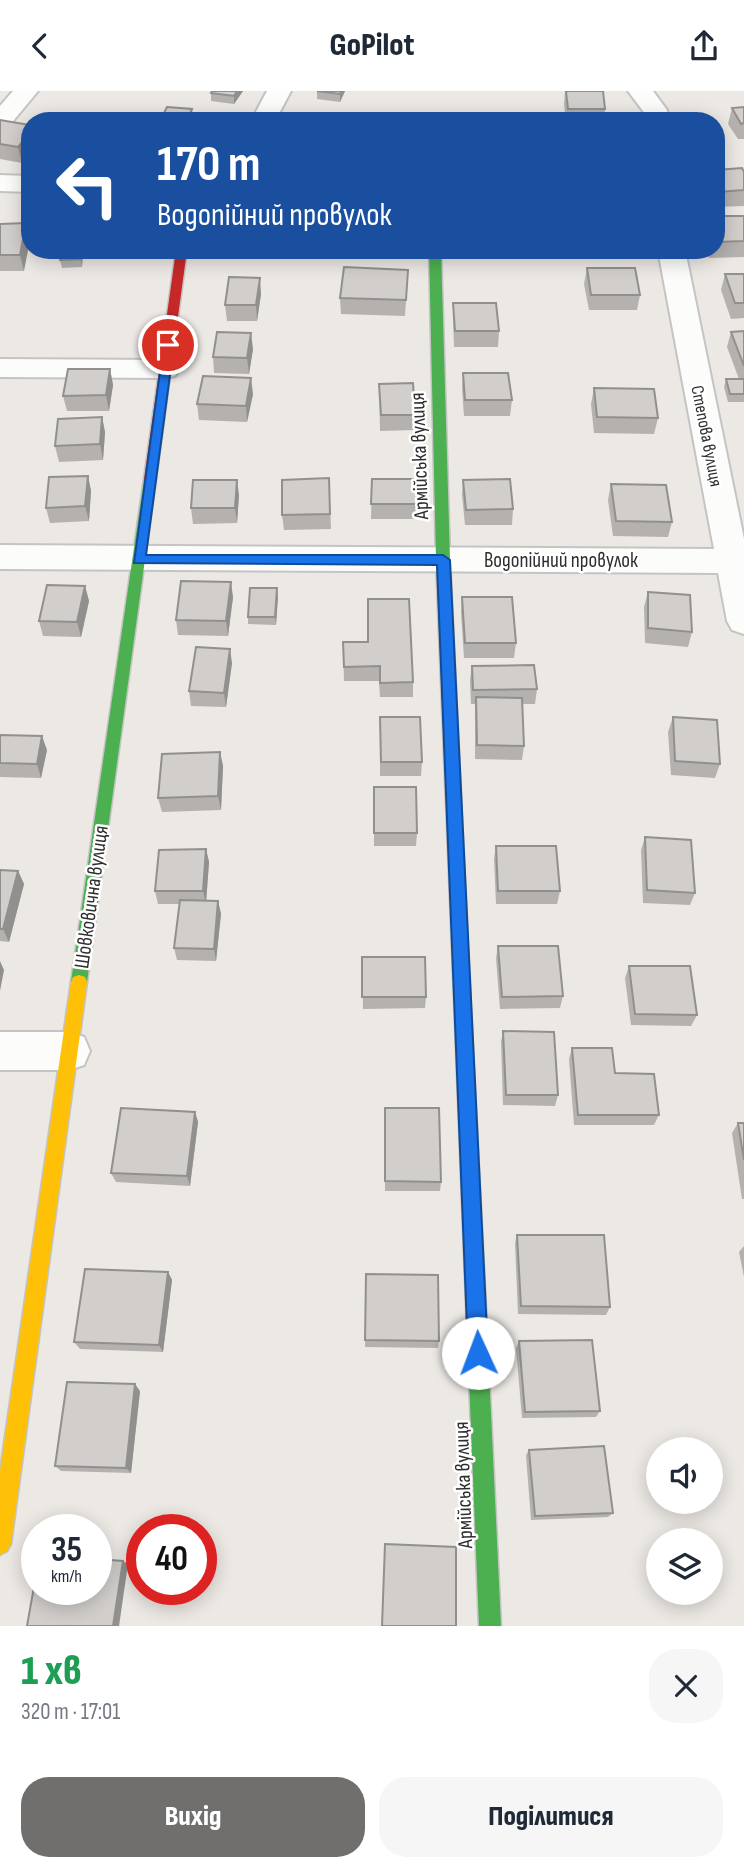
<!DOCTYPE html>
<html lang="uk">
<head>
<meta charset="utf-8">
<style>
  :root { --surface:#fff; --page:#f6f6f7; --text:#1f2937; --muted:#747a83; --accent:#706f6e }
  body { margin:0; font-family:"Sofia Sans Condensed",sans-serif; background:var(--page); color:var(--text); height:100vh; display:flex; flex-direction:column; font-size:26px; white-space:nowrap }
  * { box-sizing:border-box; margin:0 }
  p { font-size:23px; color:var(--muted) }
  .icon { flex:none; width:38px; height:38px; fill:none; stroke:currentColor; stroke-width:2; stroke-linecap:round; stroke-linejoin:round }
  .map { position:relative; height:1535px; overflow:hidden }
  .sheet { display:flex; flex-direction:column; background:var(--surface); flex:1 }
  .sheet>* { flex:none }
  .hud { position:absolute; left:21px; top:21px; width:704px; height:147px; border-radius:28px; box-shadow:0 4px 18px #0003; background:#1a4fa0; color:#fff; overflow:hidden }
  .controls { position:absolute; left:646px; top:1346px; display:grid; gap:14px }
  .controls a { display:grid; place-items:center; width:77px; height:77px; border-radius:50%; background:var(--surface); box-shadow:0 4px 18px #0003; font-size:35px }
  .speed { position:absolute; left:21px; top:1423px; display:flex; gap:14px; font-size:35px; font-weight:700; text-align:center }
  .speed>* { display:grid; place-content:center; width:91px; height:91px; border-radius:50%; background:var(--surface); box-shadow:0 4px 18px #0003; line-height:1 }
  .speed small { font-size:18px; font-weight:400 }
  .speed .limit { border:10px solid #d22; background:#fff; color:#111 }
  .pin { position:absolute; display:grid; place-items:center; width:60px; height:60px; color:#fff; margin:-30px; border:4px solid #fff; border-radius:50%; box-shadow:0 2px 7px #0007 }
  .me { position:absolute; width:77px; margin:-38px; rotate:358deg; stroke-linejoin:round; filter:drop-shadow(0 0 5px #0008) }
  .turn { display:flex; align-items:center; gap:24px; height:147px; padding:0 21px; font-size:32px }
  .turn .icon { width:91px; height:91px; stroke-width:2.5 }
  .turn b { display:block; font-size:49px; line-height:60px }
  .round { display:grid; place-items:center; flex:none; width:74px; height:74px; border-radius:28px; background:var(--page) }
  .summary { display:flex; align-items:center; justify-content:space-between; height:119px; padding:0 21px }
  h1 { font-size:42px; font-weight:800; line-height:52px; color:#1e9e55 }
  .action { display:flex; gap:14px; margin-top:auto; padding:14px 21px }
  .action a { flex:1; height:80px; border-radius:28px; background:var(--accent); color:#fff; font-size:28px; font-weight:800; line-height:80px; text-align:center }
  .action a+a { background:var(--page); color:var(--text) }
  header { display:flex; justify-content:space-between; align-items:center; height:91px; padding:0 21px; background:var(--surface); font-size:32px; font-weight:800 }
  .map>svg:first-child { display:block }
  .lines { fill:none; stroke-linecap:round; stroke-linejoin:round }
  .street-casing { stroke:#c5c4c5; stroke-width:4 }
  .fast-casing { stroke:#c5c4c5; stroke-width:3 }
  .slow-casing { stroke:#c5c4c5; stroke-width:3 }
  .jam-casing { stroke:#c5c4c5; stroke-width:3 }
  .street { fill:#fcfcfb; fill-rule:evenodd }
  .fast { fill:#4caf50; fill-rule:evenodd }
  .slow { fill:#ffc107; fill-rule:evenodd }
  .jam { fill:#c62828; fill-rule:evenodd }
  .wall { fill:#b4b1af }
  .shaded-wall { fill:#92908e }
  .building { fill:#d1cecb; stroke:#92908e; stroke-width:2 }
  .route { fill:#1a73e8; stroke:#114b97; stroke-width:2 }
  .labels { text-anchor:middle; stroke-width:5; stroke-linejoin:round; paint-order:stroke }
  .far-street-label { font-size:18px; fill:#2e2e2e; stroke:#fff }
  .street-label { font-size:21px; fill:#2e2e2e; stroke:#fff }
</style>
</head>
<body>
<header><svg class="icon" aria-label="back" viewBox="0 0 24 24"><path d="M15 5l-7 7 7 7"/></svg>GoPilot<svg class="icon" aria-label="share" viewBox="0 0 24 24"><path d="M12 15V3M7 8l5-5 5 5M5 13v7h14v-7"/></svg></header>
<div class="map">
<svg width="744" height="1535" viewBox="0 0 744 1535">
  <rect width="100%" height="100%" fill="#ece8e4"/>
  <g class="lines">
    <g class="street-casing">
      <g id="street">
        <path d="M13 0H38L9 35 0 37V15Z"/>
        <path d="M267 0H291L275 30H251Z"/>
        <path d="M628 0H653L667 19 669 30H645L643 20Z"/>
        <path d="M0 84 30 85V101L0 100Z"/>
        <path d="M658 159H685L744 448V543L732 539 727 530 718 482 0 478V454L714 458Z"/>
        <path d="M0 268 165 269 175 271 180 278 175 285 165 287 0 286Z"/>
        <path d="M0 941H69L84 946 90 960 84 974 69 979H0Z"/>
      </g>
    </g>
    <g class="fast-casing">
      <g id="fast">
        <path d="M429 159H441L450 469 469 881 467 886 461 888 455 886 453 881 436 469Z"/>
        <path d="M150 384 156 388 87 891 85 896 79 898 73 896 71 891 144 388Z"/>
        <path d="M477 1228 484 1231 487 1238 501 1535H479L467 1238 470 1231Z"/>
      </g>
    </g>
    <g class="slow-casing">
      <g id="slow">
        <path d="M461 874 467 876 469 881 487 1238 484 1245 477 1248 470 1245 467 1238 453 881 455 876Z"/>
        <path d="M79 884 85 886 87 891 11 1453 7 1460 0 1464V1380L71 891 73 886Z"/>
      </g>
    </g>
    <g class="jam-casing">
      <path id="jam" d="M176 159H187L156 388 150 392 144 388Z"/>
    </g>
    <use href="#street" class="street"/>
    <use href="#fast" class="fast"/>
    <use href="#slow" class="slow"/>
    <use href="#jam" class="jam"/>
  </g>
  <g class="wall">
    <path d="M243 0 234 13 211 10V2Z"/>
    <path d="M317 0H345L340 11 317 8Z"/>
    <path d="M565 0H603L605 18 604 30H566L564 13Z"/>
    <path d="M744 16V48H738L728 33 732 17Z"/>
    <path d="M0 29 30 34V61L22 72 0 68Z"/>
    <path d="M716 79 744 81V115L716 116Z"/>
    <path d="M716 125H744V166L709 167 707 159H716Z"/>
    <path d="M26 132 24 180H0V133Z"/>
    <path d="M61 159H83L82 176 62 177 60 169Z"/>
    <path d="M593 159H632L631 166H594Z"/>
    <path d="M587 177 640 204 637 219H589L584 193Z"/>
    <path d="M408 179 405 225 341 223 340 207Z"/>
    <path d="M725 183H744V227L731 228 721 199Z"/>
    <path d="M261 203 257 230H227L225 214Z"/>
    <path d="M453 212 499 240 498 256H454L453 227Z"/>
    <path d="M744 240V311H728L724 296 726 288H739L727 256 731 241Z"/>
    <path d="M253 258 249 283 214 282 213 266Z"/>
    <path d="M110 278 113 294 109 320H67L63 305Z"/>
    <path d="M463 282 512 309 510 325H464L462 298Z"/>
    <path d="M379 293 415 324V339L380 340Z"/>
    <path d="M594 297 658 327 654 343 594 342 591 313Z"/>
    <path d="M253 303 247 331 199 329 197 313Z"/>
    <path d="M102 326 105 341 103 369 59 371 55 355Z"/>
    <path d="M88 385 91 400 89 430 50 432 46 417Z"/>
    <path d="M329 387 331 438 284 439 282 424Z"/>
    <path d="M372 388 423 413 422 428H371Z"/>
    <path d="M463 389 513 418 512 434H465L462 404Z"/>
    <path d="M611 393 672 431 668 446 613 445 608 409Z"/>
    <path d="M239 404 237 432 193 433 191 417Z"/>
    <path d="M85 495 89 510 81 546 43 545 39 530Z"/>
    <path d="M648 501 692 541 688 556 645 552 644 516Z"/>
    <path d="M278 505 276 534 248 533V526Z"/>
    <path d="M233 506 228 545 178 544 176 529Z"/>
    <path d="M462 506 516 552 514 567H464L461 521Z"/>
    <path d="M343 551 413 591V606H380L379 590H344Z"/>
    <path d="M232 572 226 616 191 615 189 600Z"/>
    <path d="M472 575 537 598 535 613H522L524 655 522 669 475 668V613H471L470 589Z"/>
    <path d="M380 626 422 671 421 685H380Z"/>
    <path d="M673 626 720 673 715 687 671 684 668 641Z"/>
    <path d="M0 644 47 659 41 687 0 686Z"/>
    <path d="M220 661 223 675 221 719 162 721 158 707Z"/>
    <path d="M374 696 417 742 416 755H374Z"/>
    <path d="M645 746 695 802 690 814 643 812 641 759Z"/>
    <path d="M496 755 560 800 557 813H496L494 768Z"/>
    <path d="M206 758 209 771 206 810H218L221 823 216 870 177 869 174 857 180 813H158L155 800Z"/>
    <path d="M0 779 18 780 24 793 9 851 0 850Z"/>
    <path d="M498 855 563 905 560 917 500 918 496 867Z"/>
    <path d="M362 866 426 906 425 917 363 918Z"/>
    <path d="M629 875 697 924 691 935 631 934 625 887Z"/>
    <path d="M503 940 558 1004 555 1015 503 1014 501 951Z"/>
    <path d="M572 957 615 982 659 1024 654 1034H574L569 968Z"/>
    <path d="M385 1017 441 1091 440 1100H385Z"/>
    <path d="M195 1021 198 1031 190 1095 116 1091 111 1082Z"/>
    <path d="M738 1032H744V1108H742L732 1042Z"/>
    <path d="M517 1144 610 1216 606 1224 518 1223 515 1152Z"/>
    <path d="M744 1155V1186L739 1161Z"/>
    <path d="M168 1181 172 1189 163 1261 80 1258 74 1251Z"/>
    <path d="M366 1183 439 1250 438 1257 365 1256Z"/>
    <path d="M519 1250 600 1320 596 1326 522 1327 516 1257Z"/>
    <path d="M140 1300 131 1382 61 1380 55 1375Z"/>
    <path d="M529 1359 613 1422 608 1426 531 1429 526 1364Z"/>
  </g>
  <g class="shaded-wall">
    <path d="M237 0H243L234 13V5Z"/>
    <path d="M341 0H345L340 11V3Z"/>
    <path d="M192 18 193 26 191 30H187Z"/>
    <path d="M30 41V61L22 72 18 56Z"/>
    <path d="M26 132 30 149 24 180 20 164Z"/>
    <path d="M81 159H83L82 176 81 168Z"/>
    <path d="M260 187 261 203 257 230 256 214Z"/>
    <path d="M251 242 253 258 249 283 247 267Z"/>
    <path d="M110 278 113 294 109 320 106 304Z"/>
    <path d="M251 287 253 303 247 331 246 315Z"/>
    <path d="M102 326 105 341 103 369 100 353Z"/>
    <path d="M88 385 91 400 89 430 85 415Z"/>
    <path d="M237 389 239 404 237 432 235 417Z"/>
    <path d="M231 491 233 506 228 545 226 530Z"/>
    <path d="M85 495 89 510 81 546 77 531Z"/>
    <path d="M277 497 278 505 276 534 275 526Z"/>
    <path d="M230 558 232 572 226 616 224 602Z"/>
    <path d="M42 645 47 659 41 687 37 673Z"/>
    <path d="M220 661 223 675 221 719 218 705Z"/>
    <path d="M206 758 209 771 206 813 203 800Z"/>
    <path d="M18 780 24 793 9 851 3 838Z"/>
    <path d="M218 810 221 823 216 870 214 858Z"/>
    <path d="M0 870 4 879 0 900Z"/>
    <path d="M195 1021 198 1031 190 1095 187 1085Z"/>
    <path d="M168 1181 172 1189 163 1261 159 1254Z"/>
    <path d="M135 1293 140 1300 131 1382 126 1377Z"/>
    <path d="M123 1470 128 1473 119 1535H113Z"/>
  </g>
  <g class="building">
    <path d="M212 0H237L234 5 211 2Z"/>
    <path d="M317 0H341L340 3Z"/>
    <path d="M566 0H603L605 18H568Z"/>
    <path d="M167 16 192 18 187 30H160Z"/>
    <path d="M744 16V32L741 33 732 17Z"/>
    <path d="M72 25 95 29 94 30H68Z"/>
    <path d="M0 29 30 34V41L18 56 0 53Z"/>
    <path d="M742 77 744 81V99L718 101 716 97V79Z"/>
    <path d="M716 125H744V150L716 151Z"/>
    <path d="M26 132 20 164H0V133Z"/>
    <path d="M61 159H81V168L60 169Z"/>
    <path d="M344 176 408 179 406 209 340 207Z"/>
    <path d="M587 177H635L640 204H591Z"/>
    <path d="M725 183H744V212H735Z"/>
    <path d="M229 186 260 187 256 214H225Z"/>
    <path d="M453 212H496L499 240H455Z"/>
    <path d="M744 240V275L731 241Z"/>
    <path d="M217 241 251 242 247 267 213 266Z"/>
    <path d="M68 278H110L106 304 63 305Z"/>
    <path d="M463 282H508L512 309H465Z"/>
    <path d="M203 285 251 287 246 315 197 313Z"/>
    <path d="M726 288H744V303H730Z"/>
    <path d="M413 292 415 324H381L379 293Z"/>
    <path d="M594 297 654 298 658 327 597 326Z"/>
    <path d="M102 326 100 353 55 355 58 328Z"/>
    <path d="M88 385 85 415 46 417 49 386Z"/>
    <path d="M329 387 330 423 282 424V389Z"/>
    <path d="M372 388H422L423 413H371Z"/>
    <path d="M510 388 513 418 466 419 463 389Z"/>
    <path d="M193 389H237L235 417H191Z"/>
    <path d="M611 393 666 394 672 431 616 430Z"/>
    <path d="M181 490 231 491 226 530 176 529Z"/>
    <path d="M47 494 85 495 77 531 39 530Z"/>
    <path d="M250 497H277L275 526H248Z"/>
    <path d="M648 501 690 504 692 541 648 537Z"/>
    <path d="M462 506H512L516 552H465Z"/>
    <path d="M368 508H409L413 591 380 592V575L344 576 343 551H368Z"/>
    <path d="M196 556 230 558 224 602 189 600Z"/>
    <path d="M534 574 537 598 473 599 472 575Z"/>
    <path d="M476 606 522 607 524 655 477 654Z"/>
    <path d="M380 626H420L422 671H381Z"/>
    <path d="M673 626 717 629 720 673 675 670Z"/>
    <path d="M0 644 42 645 37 673 0 672Z"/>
    <path d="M220 661 218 705 158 707 162 663Z"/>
    <path d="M374 696H416L417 742H374Z"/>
    <path d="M645 746 691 749 695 802 647 799Z"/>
    <path d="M496 755H556L560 800H498Z"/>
    <path d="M206 758 203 800H155L159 759Z"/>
    <path d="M0 779 18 780 3 838H0Z"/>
    <path d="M180 809 218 810 214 858 174 857Z"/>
    <path d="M498 855H558L563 905 502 906Z"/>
    <path d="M362 866H425L426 906H362Z"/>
    <path d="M629 875H690L697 924 635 923Z"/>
    <path d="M503 940 554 941 558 1004H506Z"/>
    <path d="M572 957H612L615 982 654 983 659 1024H578Z"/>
    <path d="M121 1017 195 1021 187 1085 111 1082Z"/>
    <path d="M385 1017H439L441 1091 385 1090Z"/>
    <path d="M738 1032H744V1069Z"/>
    <path d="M517 1144H604L610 1216 521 1215Z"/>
    <path d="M85 1178 168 1181 159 1254 74 1251Z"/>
    <path d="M366 1183 438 1184 439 1250 365 1249Z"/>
    <path d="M592 1249 600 1320 525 1321 519 1250Z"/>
    <path d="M67 1291 135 1293 126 1377 55 1375Z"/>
    <path d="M604 1355 613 1422 535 1425 529 1359Z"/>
    <path d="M385 1453 456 1456V1535H382Z"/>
    <path d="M96 1468 123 1470 113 1535H27L37 1479V1498H96Z"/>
  </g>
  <path class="route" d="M164 251 174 254 146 464H443L450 469 488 1262 485 1269 478 1272 471 1269 468 1262 437 474 134 472Z"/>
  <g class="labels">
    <g class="far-street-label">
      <text transform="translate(707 345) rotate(79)" y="6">Степова вулиця</text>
    </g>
    <g class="street-label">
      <text transform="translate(419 365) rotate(-92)" y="7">Армійська вулиця</text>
      <text x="561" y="476">Водопійний провулок</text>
      <text transform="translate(91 806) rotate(-82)" y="7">Шовковична вулиця</text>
      <text transform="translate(463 1394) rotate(-92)" y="7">Армійська вулиця</text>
    </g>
  </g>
</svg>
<div class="controls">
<a><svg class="icon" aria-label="sound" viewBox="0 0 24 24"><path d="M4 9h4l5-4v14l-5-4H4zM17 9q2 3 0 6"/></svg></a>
<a><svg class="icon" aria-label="layers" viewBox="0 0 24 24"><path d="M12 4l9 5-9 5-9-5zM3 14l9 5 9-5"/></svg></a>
</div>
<div class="speed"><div>35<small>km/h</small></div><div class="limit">40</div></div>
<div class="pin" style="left:168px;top:254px;background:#d93025"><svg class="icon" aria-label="arrive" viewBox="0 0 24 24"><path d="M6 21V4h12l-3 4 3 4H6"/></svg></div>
<svg class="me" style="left:478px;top:1262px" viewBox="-20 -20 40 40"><circle r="19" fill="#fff"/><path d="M0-13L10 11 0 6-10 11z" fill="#1a73e8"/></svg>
<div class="hud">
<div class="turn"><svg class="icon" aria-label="left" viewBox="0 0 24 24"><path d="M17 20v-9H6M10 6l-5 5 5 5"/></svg><div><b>170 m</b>Водопійний провулок</div></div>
</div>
</div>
<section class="sheet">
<div class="summary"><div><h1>1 хв</h1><p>320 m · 17:01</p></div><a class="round"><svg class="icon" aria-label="close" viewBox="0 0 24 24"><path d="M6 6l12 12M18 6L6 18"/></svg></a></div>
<div class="action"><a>Вихід</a><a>Поділитися</a></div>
</section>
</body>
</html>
